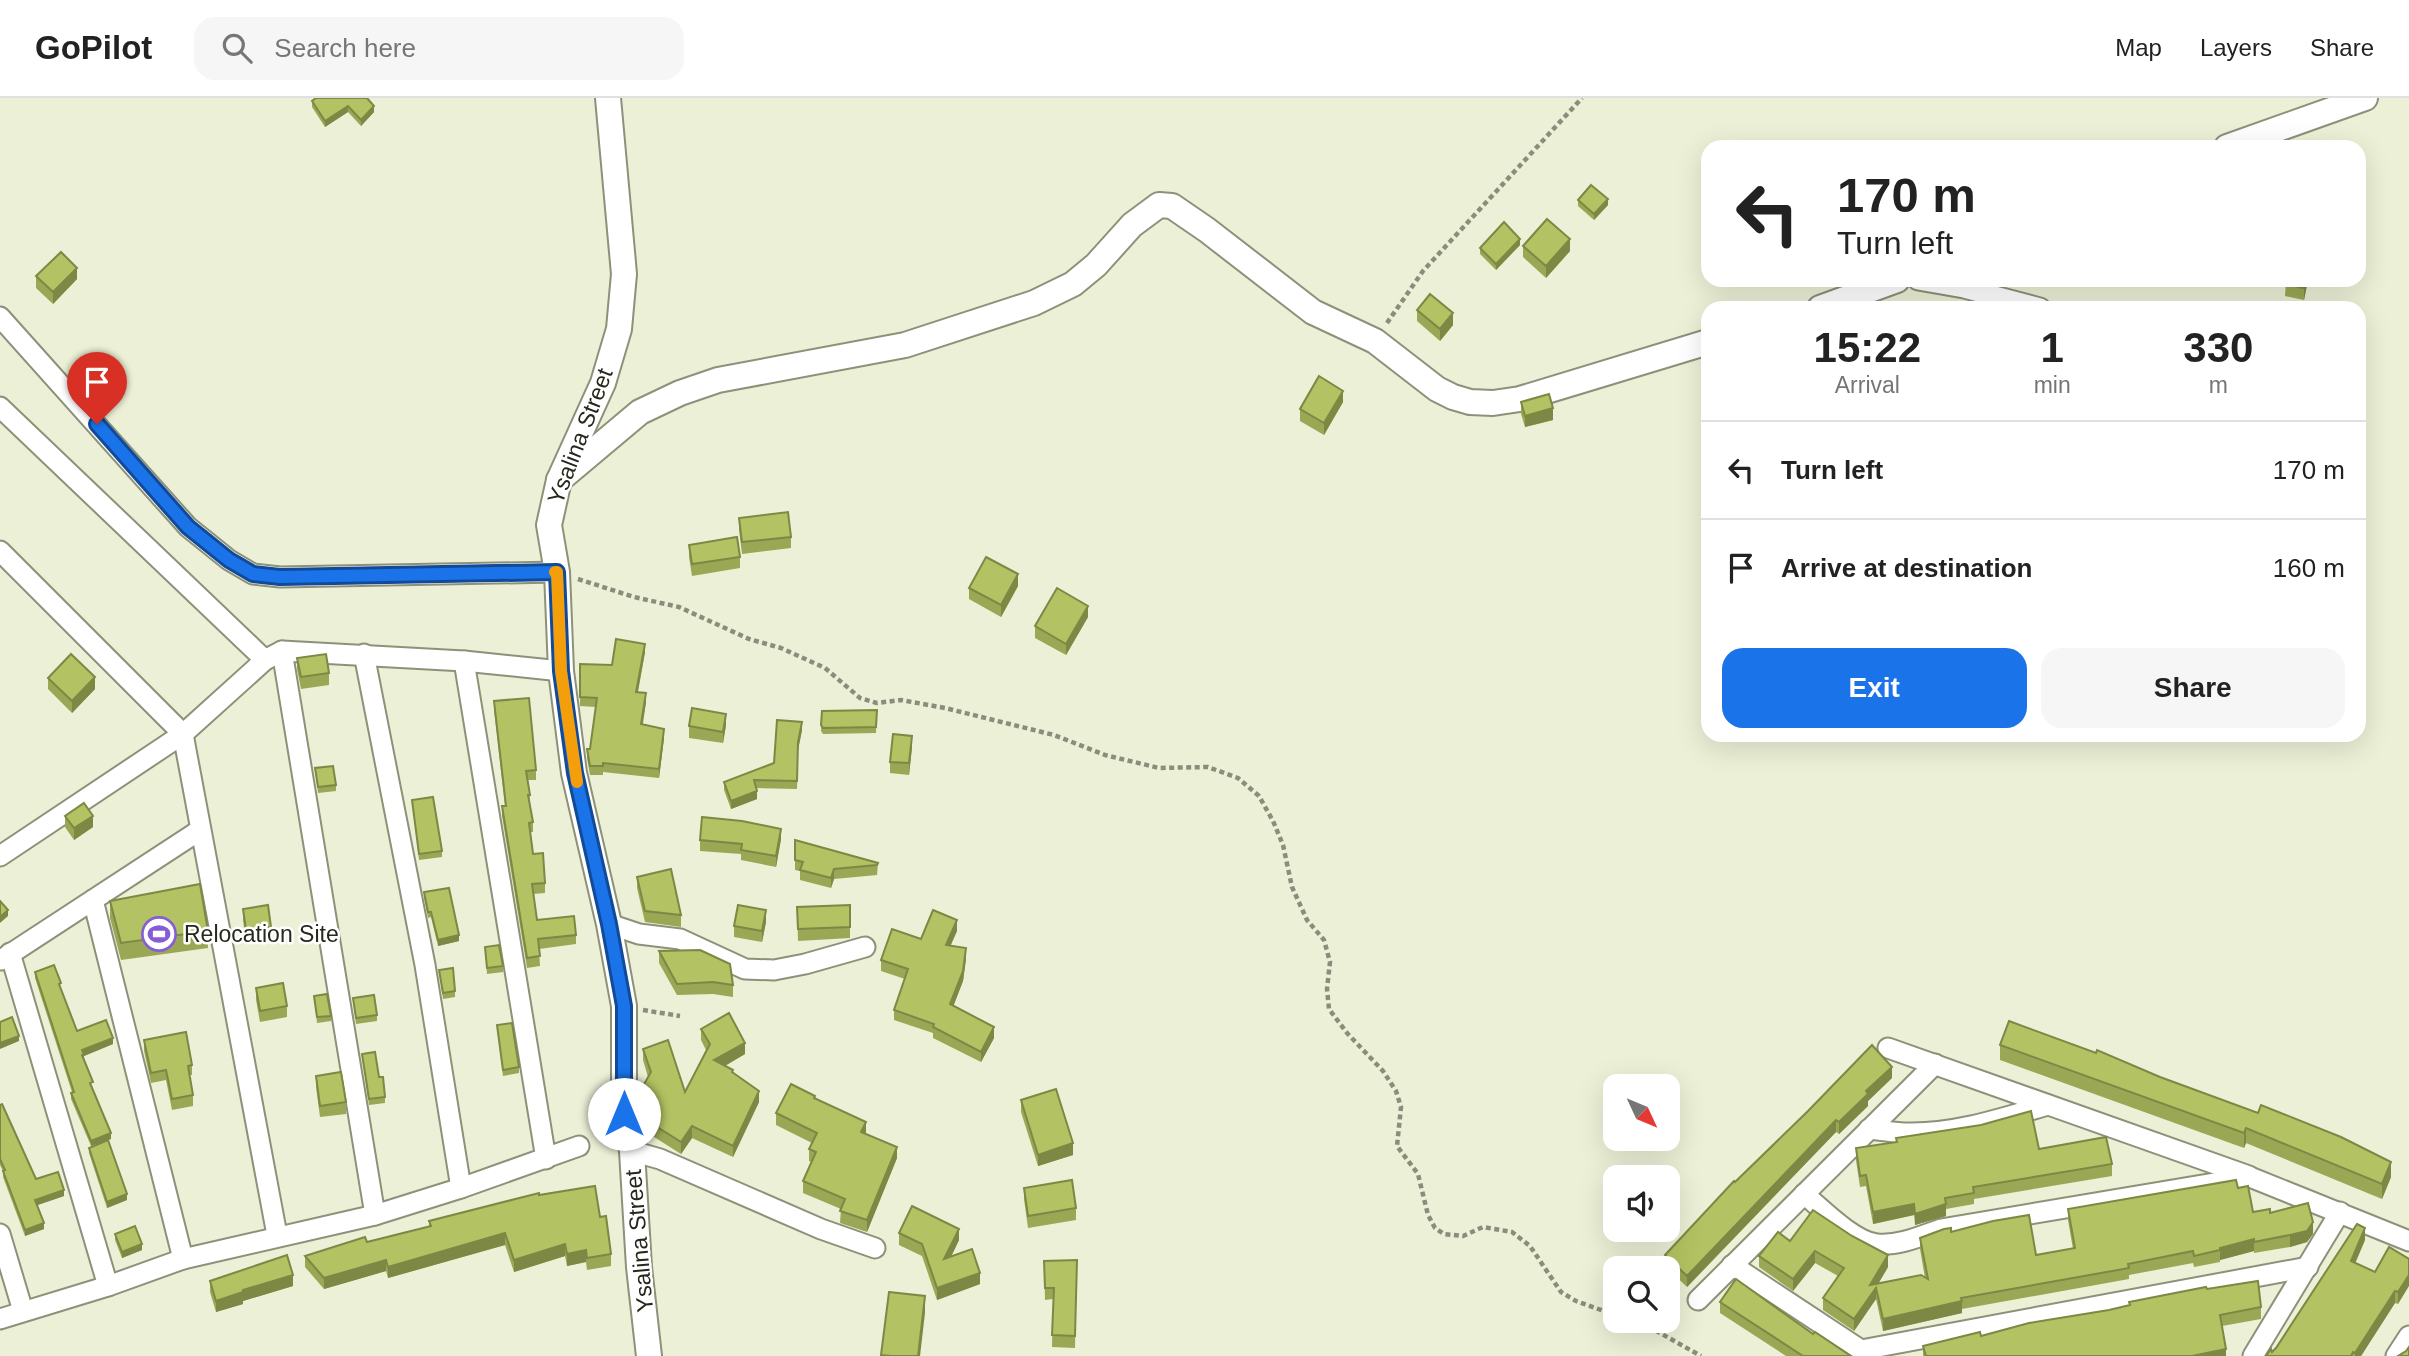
<!DOCTYPE html>
<html lang="en">
<head>
<meta charset="utf-8">
<style>
  :root { --surface:#fff; --page:#f6f6f6; --text:#222; --muted:#767676; --line:#e0e0e0; --accent:#1a73e8 }
  body { margin:0; font-family:Helvetica,sans-serif; background:var(--page); color:var(--text); height:100vh; display:flex; flex-direction:column; font-size:26px; white-space:nowrap }
  * { box-sizing:border-box; margin:0 }
  p { font-size:23px; color:var(--muted) }
  .icon { flex:none; width:38px; height:38px; fill:none; stroke:currentColor; stroke-width:2; stroke-linecap:round; stroke-linejoin:round }
  .map { position:relative; flex:1; overflow:hidden }
  .side { position:absolute; left:1701px; top:203px; width:665px; height:441px; display:flex; flex-direction:column; background:var(--surface); border-radius:21px; box-shadow:0 7px 28px #0002 }
  .side>* { flex:none }
  .guide { position:absolute; left:1701px; top:42px; width:665px; height:147px; border-radius:21px; box-shadow:0 7px 28px #0002; background:#fff; color:var(--text); overflow:hidden }
  .needle { width:46px; rotate:134deg }
  .controls { position:absolute; left:1603px; top:976px; display:grid; gap:14px }
  .controls a { display:grid; place-items:center; width:77px; height:77px; border-radius:14px; background:var(--surface); box-shadow:0 7px 28px #0002; font-size:35px }
  .pin { position:absolute; display:grid; place-items:center; width:60px; height:60px; color:#fff; margin:-72px -30px; border-radius:50% 50% 50% 0; rotate:-45deg; box-shadow:0 0 7px #0007 }
  .pin .icon { rotate:45deg }
  .me { position:absolute; width:77px; margin:-38px; rotate:0deg; stroke-linejoin:round; filter:drop-shadow(0 0 5px #0008) }
  .turn { display:flex; align-items:center; gap:24px; height:147px; padding:0 21px; font-size:32px }
  .turn .icon { width:91px; height:91px; stroke-width:2.5 }
  .turn b { display:block; font-size:49px; line-height:60px }
  .eta { display:flex; justify-content:space-evenly; align-items:center; height:119px; text-align:center }
  .eta b { font-size:42px; font-weight:700; line-height:49px }
  .action { display:flex; gap:14px; margin-top:auto; padding:14px 21px }
  .action a { flex:1; height:80px; border-radius:21px; background:var(--accent); color:#fff; font-size:28px; font-weight:700; line-height:80px; text-align:center }
  .action a+a { background:var(--page); color:var(--text) }
  ul { padding:0; list-style:none }
  li { display:flex; align-items:center; gap:21px; height:98px; padding:0 21px; border-top:2px solid var(--line) }
  li div { flex:1 }
  li b { display:block; font-size:26px }
  li em { font-style:normal }
  header { display:flex; align-items:center; gap:42px; box-sizing:border-box; height:98px; padding:0 35px; background:var(--surface); border-bottom:2px solid var(--line) }
  header strong { font-size:33px }
  nav { display:flex; gap:38px; margin-inline-start:auto; font-size:24px }
  .search { width:490px; height:63px; background:var(--page); display:flex; align-items:center; gap:18px; box-sizing:border-box; padding:0 24px; border-radius:21px; color:var(--muted); font-size:26px }
  .map>svg:first-child { display:block }
  .lines { fill:none; stroke-linecap:round; stroke-linejoin:round }
  .minor-casing { stroke:#8d9179; stroke-width:23 }
  .tertiary-casing { stroke:#8d9179; stroke-width:28 }
  .path { stroke:#898d7b; stroke-width:4.5; stroke-dasharray:5 3.5; stroke-linecap:butt }
  .minor { stroke:#fff; stroke-width:19 }
  .tertiary { stroke:#fff; stroke-width:24 }
  .wall { fill:#9aa754 }
  .shaded-wall { fill:#7d8845 }
  .building { fill:#b3c262; stroke:#7d8845; stroke-width:2 }
  .route-casing { stroke:#114b97; stroke-width:18 }
  .route { stroke:#1a73e8; stroke-width:12 }
  .slow { stroke:#f59e0b; stroke-width:12 }
  .labels { text-anchor:middle; stroke-width:5; stroke-linejoin:round; paint-order:stroke }
  .street-label { font-size:23px; fill:#26281e; stroke:#fff }
  .poi-label { font-size:23px; fill:#26281e; stroke:#fff; text-anchor:start }
</style>
</head>
<body>
<header>
<strong>GoPilot</strong>
<div class="search"><svg class="icon" aria-label="search" viewBox="0 0 24 24"><circle cx="10" cy="10" r="6"/><path d="M15 15l6 6"/></svg>Search here</div>
<nav><a>Map</a><a>Layers</a><a>Share</a></nav>
</header>
<div class="map">
<svg width="2409" height="1258" viewBox="0 0 2409 1258">
  <rect width="100%" height="100%" fill="#ebf0d6"/>
  <g class="lines">
    <g class="minor-casing">
      <g id="minor">
        <path d="M1918 182 1964 190 2040 210"/>
        <path d="M0 219 188 429 229 462 253 476 280 479 557 474"/>
        <path d="M0 309 265 562"/>
        <path d="M0 453 183 636 277 1137"/>
        <path d="M282 553 375 1117"/>
        <path d="M364 556 425 867 461 1090"/>
        <path d="M464 563 546 1061"/>
        <path d="M0 758 183 636 265 562 282 553 464 563 561 573"/>
        <path d="M93 802 183 1161"/>
        <path d="M609 826 639 836 680 841 745 871 774 872 805 866 865 849"/>
        <path d="M10 855 108 1188"/>
        <path d="M1 862 200 732"/>
        <path d="M1888 950 2249 1078"/>
        <path d="M1869 1031C1882 1032 1895 1035 1908 1035 1955 1036 2003 1020 2048 1007"/>
        <path d="M632 1053 660 1061 821 1131 875 1150"/>
        <path d="M1804 1096C1822 1111 1854 1144 1877 1146 1899 1148 1921 1138 1941 1131L2250 1079 2409 1143"/>
        <path d="M0 1136 23 1213"/>
        <path d="M1732 1167 1870 1258"/>
        <path d="M1698 1202 1935 966"/>
        <path d="M0 1221 108 1188 183 1161 375 1117 461 1090 579 1048"/>
        <path d="M1861 1252 2308 1169"/>
        <path d="M2253 1258 2340 1114"/>
        <path d="M2396 1258 2409 1238"/>
      </g>
    </g>
    <g class="tertiary-casing">
      <g id="tertiary">
        <path d="M608 0 624 176 619 231 603 285 559 382 549 427 557 474 561 573 574 675 609 826 624 908V1016L632 1053 639 1169 649 1258"/>
        <path d="M2227 49 2365 0"/>
        <path d="M1820 210 1897 182"/>
        <path d="M559 382 640 314 680 295 718 282 905 247 1034 205 1073 186 1096 167 1132 127 1159 107 1172 108 1207 132 1313 214 1375 243 1437 291 1453 299 1470 304 1493 305 1520 301 1708 244"/>
      </g>
    </g>
    <g class="path">
      <path d="M1387 225 1423 173 1582 0"/>
      <path d="M578 481 634 499 679 509 749 541 781 550 825 570 860 600 877 605 901 602 945 610 1054 637 1105 657 1159 670 1208 669 1238 680 1259 698 1273 723 1283 747 1292 789 1307 822 1324 842 1330 864 1327 891 1329 911 1347 935 1383 973 1396 993 1401 1009 1397 1048 1418 1076 1428 1117 1435 1130 1444 1136 1463 1138 1483 1129 1512 1134 1530 1148 1561 1194 1576 1203 1615 1217"/>
      <path d="M643 912 680 918"/>
      <path d="M1632 1223 1653 1231 1701 1258"/>
    </g>
    <use href="#minor" class="minor"/>
    <use href="#tertiary" class="tertiary"/>
  </g>
  <g class="wall">
    <path d="M312 3 374 14 361 28 348 14 325 29 312 9Z"/>
    <path d="M1578 102 1608 107 1594 122 1578 108Z"/>
    <path d="M1520 147 1496 172 1480 156V150Z"/>
    <path d="M1523 148 1570 153 1546 180 1523 159Z"/>
    <path d="M36 178 77 181 53 206 36 190Z"/>
    <path d="M2286 182H2308L2304 202 2285 198Z"/>
    <path d="M1417 212 1453 227 1440 243 1417 223Z"/>
    <path d="M1343 304 1324 337 1300 323V311Z"/>
    <path d="M1521 304 1553 322 1525 329 1521 316Z"/>
    <path d="M739 420 791 439V450L742 456 739 432Z"/>
    <path d="M689 447 740 459V470L692 478 689 459Z"/>
    <path d="M1018 488 1001 519 969 501V490Z"/>
    <path d="M1088 519 1066 557 1035 540V528Z"/>
    <path d="M645 554 638 594 646 604 643 626 664 640 659 680 603 674V677H590L587 660V651H590L596 609 580 608V566L612 567Z"/>
    <path d="M297 560 329 575V587L301 591 297 571Z"/>
    <path d="M48 580 95 591 72 615 48 591Z"/>
    <path d="M494 603 536 672V682H528L530 697 529 706 533 724V734H530L533 756 545 785V795L533 796 537 822 576 837V846L539 851 540 868 527 870 502 718V708H505L494 612Z"/>
    <path d="M877 612 876 635 823 636 821 633 822 613Z"/>
    <path d="M726 627 723 645 689 640V628Z"/>
    <path d="M802 632 798 652 797 691 757 690V701L731 711 724 692V684L774 665Z"/>
    <path d="M912 649 909 677 890 675V664Z"/>
    <path d="M315 670 336 687V693L318 695Z"/>
    <path d="M412 702 442 753V759L419 762Z"/>
    <path d="M65 718 93 729 74 742 65 729Z"/>
    <path d="M781 741 776 769 741 762V756L700 753V742Z"/>
    <path d="M795 742 878 765 877 777 834 781 831 790 800 782V773L795 772Z"/>
    <path d="M637 779 681 817V829L645 824 637 790Z"/>
    <path d="M424 794 459 843 438 848 431 819 428 820 424 800Z"/>
    <path d="M110 803 208 833V850L121 862 110 820Z"/>
    <path d="M850 807V840L798 843 797 809Z"/>
    <path d="M243 811 271 829V840L246 844 243 822Z"/>
    <path d="M766 824 762 844 734 839V828Z"/>
    <path d="M957 833 950 848 966 861 963 883 953 908 994 940 981 964 933 940V935L894 922V912L905 881 881 873V862L921 841Z"/>
    <path d="M485 849 503 868V874L487 876Z"/>
    <path d="M659 853 733 887V899L713 896 677 897 659 865Z"/>
    <path d="M439 872 455 893V899L443 901Z"/>
    <path d="M35 874 61 891 77 933 113 946 84 958V962L92 990 111 1041 91 1048 71 1001V995L72 994 35 880Z"/>
    <path d="M256 890 287 908V919L260 924 256 902Z"/>
    <path d="M314 898 331 918V923L317 925Z"/>
    <path d="M353 900 377 917V923L356 926Z"/>
    <path d="M497 927 519 969V975L503 978Z"/>
    <path d="M701 931 745 956 725 968 733 974 759 1004 733 1059 692 1040 681 1056 643 1032 639 1014V995L648 979 643 962V951L685 994 706 952 701 942Z"/>
    <path d="M144 942 192 967V977H189L193 997V1008L172 1012 166 982 151 985 144 953Z"/>
    <path d="M2000 947 2160 979 2391 1079 2382 1101 2246 1045 2244 1050 2000 962Z"/>
    <path d="M362 956 385 999V1005L369 1007Z"/>
    <path d="M316 978 346 1004V1016L320 1019 316 989Z"/>
    <path d="M1892 980 1868 1003V1008L1839 1036 1836 1034 1687 1189 1665 1168V1157L1735 1084Z"/>
    <path d="M815 1001 866 1036 897 1060 867 1134 840 1125 841 1111 803 1095V1083L812 1064 809 1063V1051L812 1045 776 1027V1015Z"/>
    <path d="M1021 1002 1073 1057 1038 1068 1021 1014Z"/>
    <path d="M0 1007 36 1081 64 1098 37 1107 44 1131 25 1138 3 1079V1073L0 1067Z"/>
    <path d="M89 1050 127 1102 107 1110 89 1055Z"/>
    <path d="M1856 1050 2039 1051 2112 1066V1078L1974 1101V1106L1946 1111V1118L1915 1127 1914 1117 1873 1126 1866 1088 1860 1089 1856 1062Z"/>
    <path d="M1024 1090 1076 1110V1122L1028 1130 1024 1101Z"/>
    <path d="M2238 1090 2253 1114 2270 1115 2313 1136 2307 1144 2290 1149 2254 1155V1153L2220 1162V1164L2194 1169 2193 1165 2129 1177V1181L1962 1211V1215L1883 1233 1876 1201 1854 1233 1823 1212V1200L1838 1178 1815 1165 1793 1193 1759 1169V1158L1790 1143 1888 1169 1878 1186 1925 1180 1920 1151V1140L1951 1134 2036 1157 2073 1151 2068 1122V1111Z"/>
    <path d="M539 1097 600 1119 611 1156V1168L587 1172 586 1164 567 1168 565 1158 514 1174 505 1147 388 1180 386 1173 324 1191 305 1169V1158L429 1129V1123Z"/>
    <path d="M899 1135 959 1142 951 1159 980 1186 937 1202 922 1158 899 1147Z"/>
    <path d="M115 1136 142 1152 122 1160 115 1142Z"/>
    <path d="M2365 1142 2355 1165 2375 1174 2409 1161 2398 1206 2395 1205 2361 1258H2266L2272 1254Z"/>
    <path d="M1077 1162 1075 1250 1052 1249 1053 1201 1045 1202 1044 1163Z"/>
    <path d="M210 1183 293 1188 243 1203V1206L216 1214 210 1194Z"/>
    <path d="M2207 1191 2261 1209V1221L2222 1228 2226 1258H1923V1248L1981 1238 2109 1212Z"/>
    <path d="M1720 1204 1813 1236 1851 1258H1786L1720 1215Z"/>
  </g>
  <g class="shaded-wall">
    <path d="M348 8V14L325 29V23Z"/>
    <path d="M374 8V14L361 28V22Z"/>
    <path d="M1608 101V107L1594 122V116Z"/>
    <path d="M1520 141V147L1496 172V166Z"/>
    <path d="M1570 141V153L1546 180V168Z"/>
    <path d="M77 170V181L53 206V194Z"/>
    <path d="M2306 182H2308L2304 202V190Z"/>
    <path d="M1453 215V227L1440 243V231Z"/>
    <path d="M1343 293V304L1324 337V325Z"/>
    <path d="M1553 310V322L1525 329V318Z"/>
    <path d="M1018 476V488L1001 519V507Z"/>
    <path d="M1088 508V519L1066 557V546Z"/>
    <path d="M645 546V554L636 603V594Z"/>
    <path d="M95 579V591L72 615V603Z"/>
    <path d="M646 595V604L641 634V626Z"/>
    <path d="M726 616V627L723 645V634Z"/>
    <path d="M802 624V632L798 652 797 691 798 644Z"/>
    <path d="M664 631V640L659 680V671Z"/>
    <path d="M912 638V649L909 677V665Z"/>
    <path d="M757 693V701L731 711V703Z"/>
    <path d="M93 718V729L74 742V730Z"/>
    <path d="M781 731V741L776 769V758Z"/>
    <path d="M834 771V781L831 790V780Z"/>
    <path d="M8 812V818L0 825V819Z"/>
    <path d="M766 812V824L762 844V833Z"/>
    <path d="M957 822V833L946 858V847Z"/>
    <path d="M459 837V843L438 848V842Z"/>
    <path d="M966 850V861L963 883 950 917V906Z"/>
    <path d="M994 929V940L981 964V954Z"/>
    <path d="M19 938V943L0 951V945Z"/>
    <path d="M113 940V946L84 958V962L82 963V952Z"/>
    <path d="M745 945V956L714 974V962Z"/>
    <path d="M1892 969V980L1868 1003V1008L1839 1036V1024L1866 993Z"/>
    <path d="M759 993V1004L733 1059V1048Z"/>
    <path d="M1836 1022V1034L1687 1189V1178Z"/>
    <path d="M866 1024V1036L861 1034Z"/>
    <path d="M692 1028V1040L681 1056V1044Z"/>
    <path d="M2246 1030V1045L2244 1050V1035Z"/>
    <path d="M111 1035V1041L91 1048V1043Z"/>
    <path d="M1073 1045V1057L1038 1068V1057Z"/>
    <path d="M897 1049V1060L867 1134V1122Z"/>
    <path d="M2391 1064V1079L2382 1101V1086Z"/>
    <path d="M64 1092V1098L35 1108V1102Z"/>
    <path d="M127 1096V1102L107 1110V1104Z"/>
    <path d="M1914 1106V1117L1873 1126V1114Z"/>
    <path d="M1946 1106V1118L1915 1127V1116Z"/>
    <path d="M2313 1124V1136L2307 1144 2290 1149V1137Z"/>
    <path d="M44 1125V1131L25 1138V1132Z"/>
    <path d="M2365 1130V1142L2351 1175V1163Z"/>
    <path d="M959 1131V1142L944 1173V1161Z"/>
    <path d="M505 1135V1147L388 1180V1169Z"/>
    <path d="M2254 1141V1153L2220 1162V1150Z"/>
    <path d="M142 1146V1152L122 1160V1154Z"/>
    <path d="M565 1146V1158L514 1174V1162Z"/>
    <path d="M586 1152V1164L567 1168V1156Z"/>
    <path d="M1815 1153V1165L1793 1193V1181Z"/>
    <path d="M1888 1157V1169L1871 1198 1876 1190V1201L1854 1233V1221L1870 1187Z"/>
    <path d="M386 1162V1173L324 1191V1180Z"/>
    <path d="M980 1175V1186L937 1202V1190Z"/>
    <path d="M293 1177V1188L243 1203V1206L216 1214V1203L243 1192Z"/>
    <path d="M2409 1177V1188L2398 1206V1194Z"/>
    <path d="M2395 1193V1205L2361 1258H2355V1255Z"/>
    <path d="M925 1198V1215L920 1258H918Z"/>
    <path d="M1962 1203V1215L1883 1233V1221Z"/>
    <path d="M2226 1251V1258H2192Z"/>
  </g>
  <g class="building">
    <path d="M316 0H367L374 8 361 22 348 8 325 23 312 3Z"/>
    <path d="M1591 87 1608 101 1594 116 1578 102Z"/>
    <path d="M1547 121 1570 141 1546 168 1523 148Z"/>
    <path d="M1504 124 1520 141 1496 166 1480 150Z"/>
    <path d="M61 154 77 170 53 194 36 178Z"/>
    <path d="M2286 182H2306L2304 190 2285 186Z"/>
    <path d="M1430 196 1453 215 1440 231 1417 212Z"/>
    <path d="M1319 278 1343 293 1324 325 1300 311Z"/>
    <path d="M1549 296 1553 310 1525 318 1521 304Z"/>
    <path d="M788 414 791 439 742 444 739 420Z"/>
    <path d="M737 439 740 459 692 466 689 447Z"/>
    <path d="M986 459 1018 476 1001 507 969 490Z"/>
    <path d="M1057 490 1088 508 1066 546 1035 528Z"/>
    <path d="M616 541 645 546 636 594 646 595 641 626 664 631 659 671 603 665V668H590L587 651H590L597 600 580 599V566L612 567Z"/>
    <path d="M71 556 95 579 72 603 48 580Z"/>
    <path d="M326 556 329 575 301 579 297 560Z"/>
    <path d="M529 600 536 672 526 673 530 697H528L533 724 529 725 533 756 543 755 545 785 532 786 537 822 574 818 576 837 538 841 540 858 527 860 502 708H506L494 603Z"/>
    <path d="M692 610 726 616 723 634 689 628Z"/>
    <path d="M877 612 876 629 823 630 821 627 822 613Z"/>
    <path d="M777 622 802 624 798 644 797 683 754 682 757 693 731 703 724 684 774 665Z"/>
    <path d="M893 636 912 638 909 665 890 664Z"/>
    <path d="M333 668 336 687 318 689 315 670Z"/>
    <path d="M433 699 442 753 419 756 412 702Z"/>
    <path d="M84 705 93 718 74 730 65 718Z"/>
    <path d="M702 719 742 723 781 731 776 758 741 752 742 746 700 742Z"/>
    <path d="M795 742 878 765 877 767 834 771 831 780 800 772 803 764 795 762Z"/>
    <path d="M671 771 681 817 645 813 637 779Z"/>
    <path d="M200 786 208 833 121 845 110 803Z"/>
    <path d="M449 790 459 837 438 842 431 814H428L424 794Z"/>
    <path d="M0 803 8 812 0 819Z"/>
    <path d="M268 807 271 829 246 832 243 811Z"/>
    <path d="M738 807 766 812 762 833 734 828Z"/>
    <path d="M850 807V829L798 831 797 809Z"/>
    <path d="M933 812 957 822 946 847 966 850 963 873 950 906 994 929 981 954 933 929 934 926 894 912 908 871 881 862 892 831 921 841Z"/>
    <path d="M499 847 503 868 487 870 485 849Z"/>
    <path d="M700 852 730 866 733 887 713 884 677 886 659 853Z"/>
    <path d="M54 867 61 885 59 886 77 933 106 922 113 940 82 952 84 956 82 957 93 984 90 985 111 1035 91 1043 71 995 74 994 35 874Z"/>
    <path d="M453 870 455 893 443 895 439 872Z"/>
    <path d="M283 885 287 908 260 913 256 890Z"/>
    <path d="M327 896 331 918 317 919 314 898Z"/>
    <path d="M374 897 377 917 356 920 353 900Z"/>
    <path d="M729 915 745 945 714 962 733 972 732 974 759 993 733 1048 692 1028 681 1044 643 1020 639 1003V995L651 974 643 951 668 942 685 994 710 946 701 931Z"/>
    <path d="M12 919 19 938 0 945V924Z"/>
    <path d="M2009 923 2096 955 2097 952 2160 979 2258 1015 2261 1007 2341 1039 2391 1064 2382 1086 2246 1030 2244 1035 2000 947Z"/>
    <path d="M512 925 519 969 503 972 497 927Z"/>
    <path d="M186 934 192 967 188 968 193 997 172 1001 166 972 151 975 144 942Z"/>
    <path d="M1872 947 1892 969 1866 993 1868 996 1839 1024 1836 1022 1687 1178 1665 1157 1734 1083 1735 1084 1808 1013Z"/>
    <path d="M375 954 379 979H383L385 999 369 1001 362 956Z"/>
    <path d="M341 974 346 1004 320 1008 316 978Z"/>
    <path d="M791 986 815 998 814 1000 866 1024 861 1034 897 1049 867 1122 840 1113 845 1101 803 1083 816 1054 809 1051 817 1035 776 1015Z"/>
    <path d="M1056 991 1073 1045 1038 1057 1021 1002Z"/>
    <path d="M2 1006 36 1081 58 1074 64 1092 35 1102 44 1125 25 1132 3 1073 5 1072 0 1061V1007Z"/>
    <path d="M2031 1013 2039 1051 2106 1039 2112 1066 1973 1089 1974 1095 1945 1100 1946 1106 1915 1116 1914 1106 1873 1114 1866 1077 1860 1078 1856 1050 1897 1044 1896 1040 1981 1027Z"/>
    <path d="M108 1042 127 1096 107 1104 89 1050Z"/>
    <path d="M1072 1082 1076 1110 1028 1118 1024 1090Z"/>
    <path d="M2236 1082 2238 1090 2248 1088 2253 1114 2270 1111V1115L2308 1105 2313 1124 2307 1133 2290 1137 2254 1144V1141L2220 1150V1152L2194 1158 2193 1153 2128 1166 2129 1170 1961 1200 1962 1203 1883 1221 1876 1190 1854 1221 1823 1200 1844 1170 1815 1153 1793 1181 1759 1158 1778 1134 1790 1143 1813 1112 1852 1138 1888 1157 1870 1187 1921 1177 1928 1181 1920 1140 1944 1131 1951 1130V1134L1993 1123 2029 1117 2036 1157 2075 1150 2068 1111Z"/>
    <path d="M595 1088 600 1119 606 1118 611 1156 587 1160 586 1152 567 1156 565 1146 514 1162 505 1135 388 1169 386 1162 324 1180 305 1158 365 1139 367 1144 431 1128 429 1123 539 1095V1097Z"/>
    <path d="M912 1108 959 1131 944 1161 972 1151 980 1175 937 1190 922 1146 899 1135Z"/>
    <path d="M2357 1126 2365 1130 2351 1163 2375 1174 2389 1149 2409 1161V1177L2398 1194 2395 1193 2355 1255 2353 1254 2351 1258H2266L2271 1251 2272 1254 2276 1250Z"/>
    <path d="M135 1128 142 1146 122 1154 115 1136Z"/>
    <path d="M287 1157 293 1177 243 1192V1194L216 1203 210 1183Z"/>
    <path d="M1077 1162 1075 1238 1052 1237 1054 1190H1045L1044 1163Z"/>
    <path d="M1736 1181 1813 1236 1815 1234 1851 1258H1803L1720 1204Z"/>
    <path d="M2258 1183 2261 1209 2220 1217 2226 1251 2192 1258H1926L1923 1248 1980 1234 1981 1238 2029 1225 2109 1212 2130 1207 2129 1204 2206 1189 2207 1191Z"/>
    <path d="M889 1194 925 1198 918 1258H891L881 1257Z"/>
    <path d="M2409 1249V1258H2398L2406 1253Z"/>
  </g>
  <g class="lines">
    <g class="route-casing">
      <path id="route" d="M97 326 188 429 229 462 253 476 280 479 557 474 561 573 575 675 609 826 624 908V1016"/>
    </g>
    <use href="#route" class="route"/>
    <path class="slow" d="M555 474H557L561 573 577 684"/>
  </g>
  <defs>
    <g id="stadium-ring" transform="scale(1.75)"><circle r="9.5" fill="#fff" stroke="#865dd7" stroke-width="1.5"/><path d="M0-5a6.5 5 0 1 0 0 10a6.5 5 0 1 0 0-10ZM-3.5-1.8h7v3.6h-7Z" fill="#865dd7"/></g>
  </defs>
  <g fill-rule="evenodd">
    <use href="#stadium-ring" x="159" y="836"/>
  </g>
  <g class="labels">
    <g class="street-label">
      <text transform="translate(580 338) rotate(-69)" y="8">Ysalina Street</text>
      <text transform="translate(639 1143) rotate(-95)" y="8">Ysalina Street</text>
    </g>
    <g class="poi-label">
      <text x="184" y="844">Relocation Site</text>
    </g>
  </g>
</svg>
<div class="controls">
<a><svg class="needle" viewBox="-14 -14 28 28"><path d="M0-13l5 13h-10z" fill="#e53935"/><path d="M0 13l5-13h-10z" fill="#767676"/></svg></a>
<a><svg class="icon" aria-label="sound" viewBox="0 0 24 24"><path d="M4 9h4l5-4v14l-5-4H4zM17 9q2 3 0 6"/></svg></a>
<a><svg class="icon" aria-label="search" viewBox="0 0 24 24"><circle cx="10" cy="10" r="6"/><path d="M15 15l6 6"/></svg></a>
</div>
<div class="pin" style="left:97px;top:326px;background:#d93025"><svg class="icon" aria-label="arrive" viewBox="0 0 24 24"><path d="M6 21V4h12l-3 4 3 4H6"/></svg></div>
<svg class="me" style="left:624px;top:1016px" viewBox="-20 -20 40 40"><circle r="19" fill="#fff"/><path d="M0-13L10 11 0 6-10 11z" fill="#1a73e8"/></svg>
<div class="guide">
<div class="turn"><svg class="icon" aria-label="left" viewBox="0 0 24 24"><path d="M17 20v-9H6M10 6l-5 5 5 5"/></svg><div><b>170 m</b>Turn left</div></div>
</div>
<section class="side">
<div class="eta">
<div><b>15:22</b><p>Arrival</p></div>
<div><b>1</b><p>min</p></div>
<div><b>330</b><p>m</p></div>
</div>
<ul>
<li><svg class="icon" aria-label="left" viewBox="0 0 24 24"><path d="M17 20v-9H6M10 6l-5 5 5 5"/></svg><div><b>Turn left</b></div><em>170 m</em></li>
<li><svg class="icon" aria-label="arrive" viewBox="0 0 24 24"><path d="M6 21V4h12l-3 4 3 4H6"/></svg><div><b>Arrive at destination</b></div><em>160 m</em></li>
</ul>
<div class="action"><a>Exit</a><a>Share</a></div>
</section>
</div>
</body>
</html>
